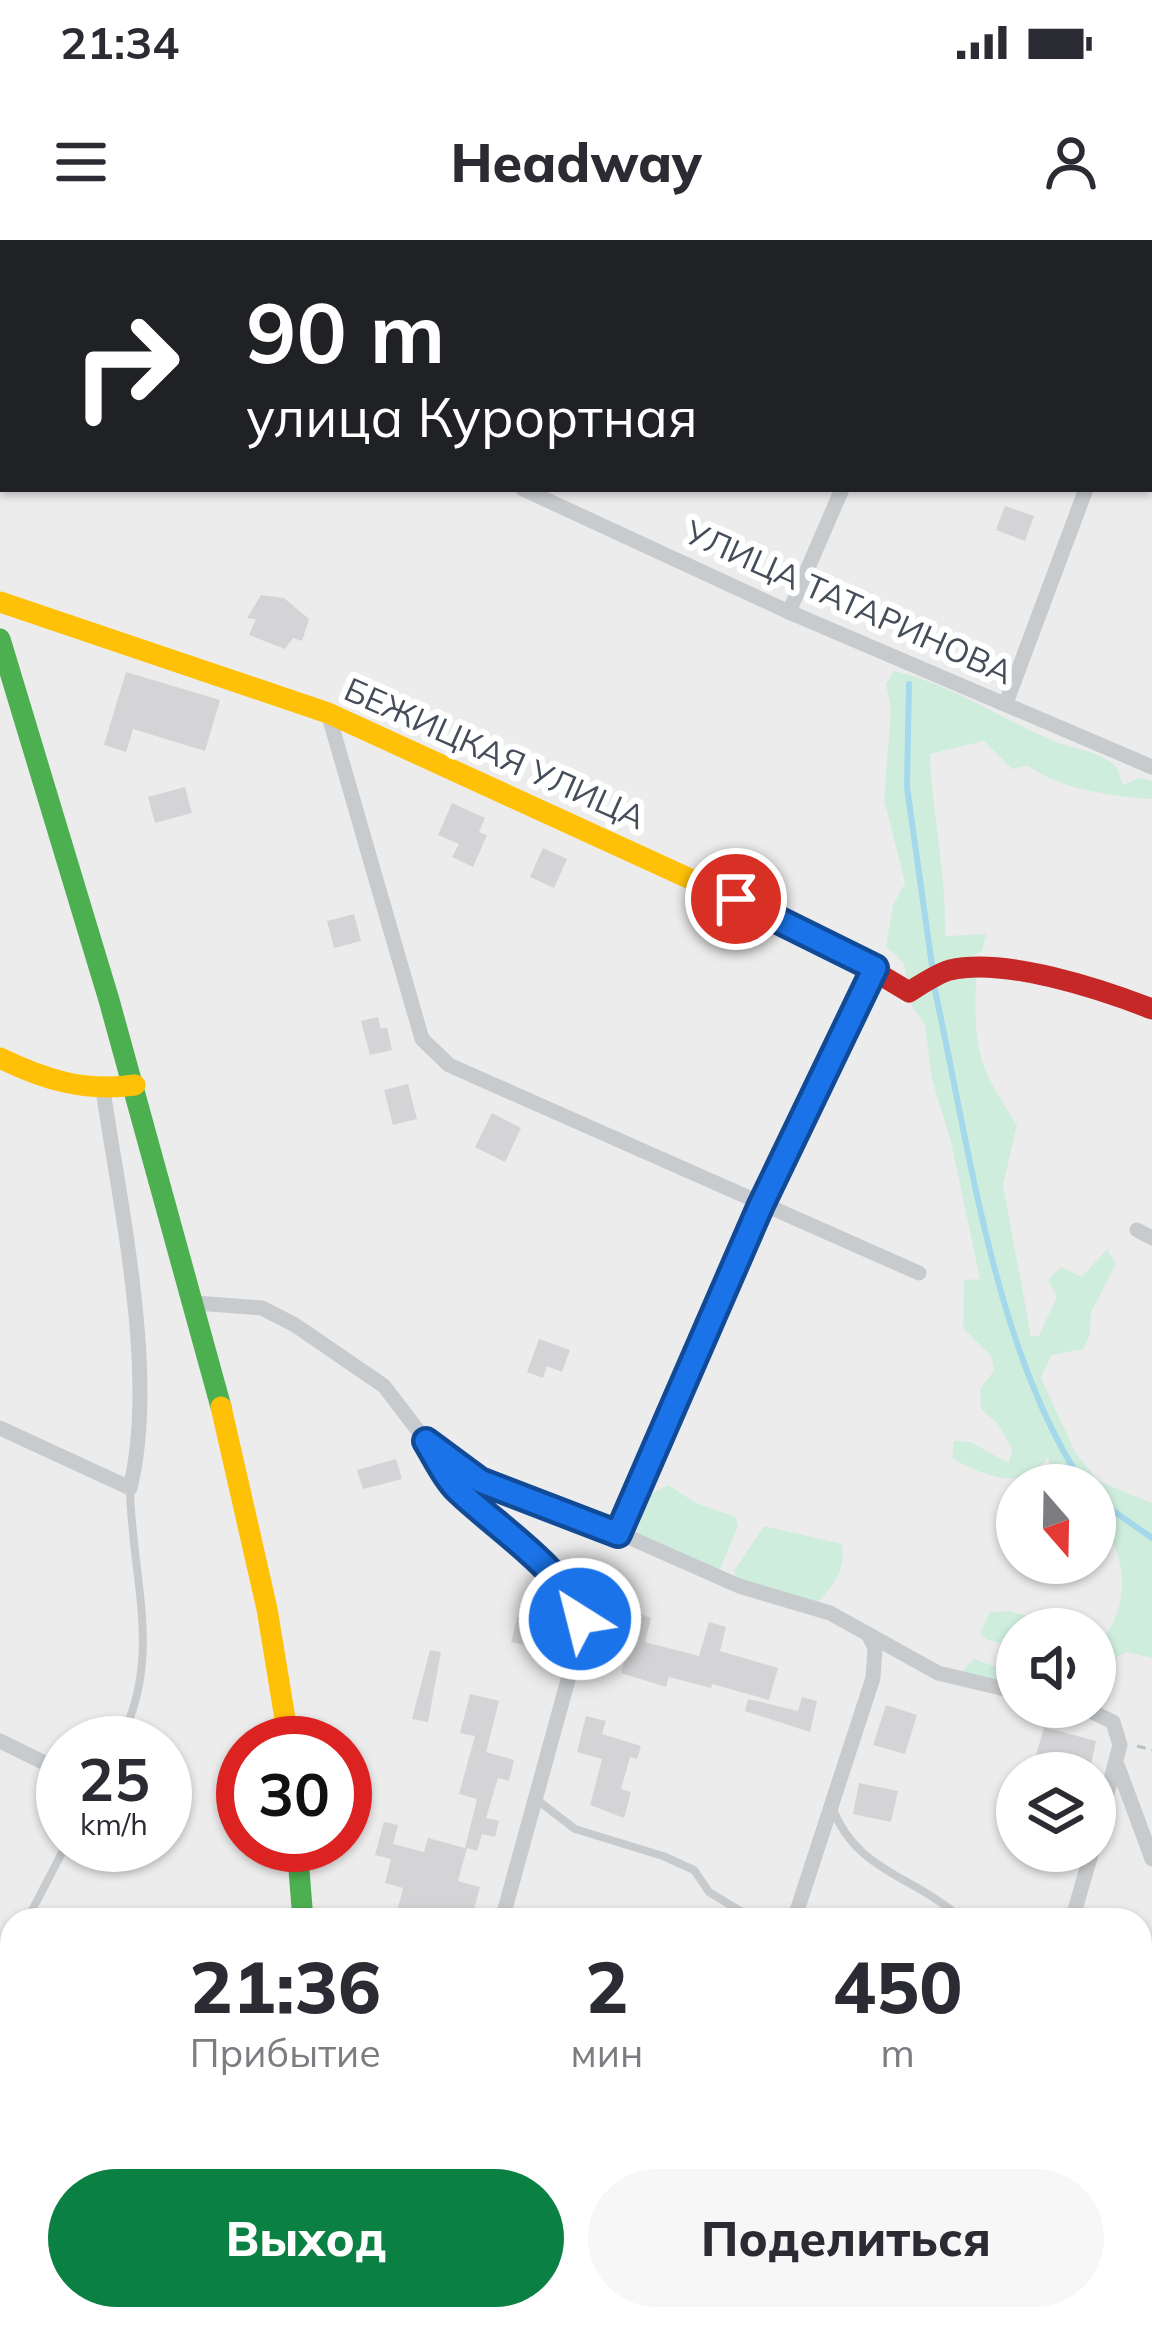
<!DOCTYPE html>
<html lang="ru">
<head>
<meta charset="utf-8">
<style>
  :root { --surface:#fff; --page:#f7f7f7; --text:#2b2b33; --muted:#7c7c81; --accent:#0b8043 }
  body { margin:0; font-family:Mulish,sans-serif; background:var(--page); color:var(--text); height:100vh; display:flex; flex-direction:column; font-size:45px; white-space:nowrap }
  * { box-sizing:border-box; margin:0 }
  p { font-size:39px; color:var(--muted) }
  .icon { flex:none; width:66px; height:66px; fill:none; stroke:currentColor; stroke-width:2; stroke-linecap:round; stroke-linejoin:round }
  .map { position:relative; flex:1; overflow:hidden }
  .details { position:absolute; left:0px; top:1668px; width:1152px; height:423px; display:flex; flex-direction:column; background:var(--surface); border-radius:36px 36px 0 0; box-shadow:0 3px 9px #0004 }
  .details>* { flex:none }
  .guide { position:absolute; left:0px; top:0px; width:1152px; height:252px; box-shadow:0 3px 9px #0004; background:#202124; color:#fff; overflow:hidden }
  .needle { width:78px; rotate:160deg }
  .buttons { position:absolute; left:996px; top:1224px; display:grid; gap:24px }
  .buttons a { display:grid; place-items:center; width:120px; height:120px; border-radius:50%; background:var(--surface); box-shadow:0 3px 9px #0004; font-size:60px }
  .speed { position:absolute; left:36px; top:1476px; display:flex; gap:24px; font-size:60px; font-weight:700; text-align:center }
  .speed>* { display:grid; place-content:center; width:156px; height:156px; border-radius:50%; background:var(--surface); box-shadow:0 3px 9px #0004; line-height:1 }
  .speed small { font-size:30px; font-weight:400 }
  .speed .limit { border:18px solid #d22; background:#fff; color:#111 }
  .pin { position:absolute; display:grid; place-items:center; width:102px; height:102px; color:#fff; margin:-51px; border:6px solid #fff; border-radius:50%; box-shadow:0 3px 12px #0007 }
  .me { position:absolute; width:132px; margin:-66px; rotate:324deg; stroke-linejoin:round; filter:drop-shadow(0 0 9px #0008) }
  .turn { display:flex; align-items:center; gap:42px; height:252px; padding:0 48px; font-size:54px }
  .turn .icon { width:156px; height:156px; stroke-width:2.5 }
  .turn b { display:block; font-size:84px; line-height:102px }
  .eta { display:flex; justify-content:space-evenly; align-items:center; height:204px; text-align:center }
  .eta b { font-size:72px; font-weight:800; line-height:84px }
  .primary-button { display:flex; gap:24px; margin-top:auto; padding:24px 48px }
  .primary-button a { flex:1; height:138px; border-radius:72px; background:var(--accent); color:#fff; font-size:48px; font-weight:800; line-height:138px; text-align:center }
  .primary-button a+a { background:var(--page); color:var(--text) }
  .status { display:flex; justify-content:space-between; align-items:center; height:84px; padding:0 60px; background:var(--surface); direction:ltr }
  .status svg { height:33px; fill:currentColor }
  header { display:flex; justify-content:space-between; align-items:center; height:156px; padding:0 48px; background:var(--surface); font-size:54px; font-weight:800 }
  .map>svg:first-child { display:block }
  .green { fill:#cfeddd }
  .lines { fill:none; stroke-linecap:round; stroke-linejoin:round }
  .stream { stroke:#a4d8eb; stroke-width:6 }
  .building { fill:#d4d4d7 }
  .path { stroke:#b6c2bf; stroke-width:3; stroke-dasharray:9 6; stroke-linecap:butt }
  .lane { stroke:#c8cbcd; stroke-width:8 }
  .street { stroke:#c8cbcd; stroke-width:15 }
  .fast { stroke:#4caf50; stroke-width:21 }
  .slow { stroke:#ffc107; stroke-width:21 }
  .jam { stroke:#c62828; stroke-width:21 }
  .route-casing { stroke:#114b97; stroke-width:30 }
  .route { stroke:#1a73e8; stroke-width:21 }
  .labels { text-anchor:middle; stroke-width:12; stroke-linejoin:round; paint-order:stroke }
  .street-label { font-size:33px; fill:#444d59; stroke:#fff }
</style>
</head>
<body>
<div class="status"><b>21:34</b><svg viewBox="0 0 49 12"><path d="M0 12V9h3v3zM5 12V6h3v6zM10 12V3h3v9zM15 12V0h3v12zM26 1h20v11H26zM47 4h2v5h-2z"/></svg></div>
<header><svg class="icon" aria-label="menu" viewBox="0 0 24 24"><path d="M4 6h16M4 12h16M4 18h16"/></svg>Headway<svg class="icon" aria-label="person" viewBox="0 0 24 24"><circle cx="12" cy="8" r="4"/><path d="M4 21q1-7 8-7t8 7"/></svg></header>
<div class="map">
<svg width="1152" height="2089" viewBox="0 0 1152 2089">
  <rect width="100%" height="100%" fill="#edecec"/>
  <g class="green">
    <path d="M894 431C952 444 1002 480 1056 502 1073 509 1104 512 1116 527 1120 532 1120 539 1123 545L1139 538 1152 541V559C1111 556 1062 550 1028 526L1012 529 984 501 930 514C932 576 947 635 945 696L986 694 982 711 963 721 976 738C974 810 977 824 1017 885L1003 945 1031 1096H1039L1057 1056 1048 1040 1061 1027 1082 1037 1107 1009 1116 1024 1091 1072 1090 1095 1083 1109 1051 1115 1041 1138 1075 1212 1098 1241 1152 1263V1418L1127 1412 1106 1423 1095 1418V1407C1130 1376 1132 1310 1095 1280V1245H1060L1051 1234 1048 1216C1028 1255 981 1235 952 1218L954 1201 970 1202 1009 1223 1012 1209 998 1184 981 1169 980 1148 994 1131 991 1116 963 1088 964 1040 980 1039 951 902 932 839 925 785 912 766 904 723 886 706 893 665 905 643 884 560 891 470 886 444Z"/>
    <path d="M668 1245 696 1263 735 1277 738 1286 719 1331 636 1295 649 1255Z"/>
    <path d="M764 1286 842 1304C847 1332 827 1359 803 1371L743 1353 734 1331Z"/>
    <path d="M1010 1371 1068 1389H1017V1457L960 1433 974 1419 993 1426 1009 1423 1013 1406 987 1400 980 1393 990 1372Z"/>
  </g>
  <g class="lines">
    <g class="stream">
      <path d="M909 444 907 547 933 733"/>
      <path d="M934 746C969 903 994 1111 1084 1245"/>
      <path d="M1095 1258 1152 1298"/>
    </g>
  </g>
  <g class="building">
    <path d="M1005 266 1034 276 1025 301 996 290Z"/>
    <path d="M261 355 284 358 309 379 302 401 293 398 285 409 249 395 256 379 247 378Z"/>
    <path d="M126 432 220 460 205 511 133 489 126 512 104 505Z"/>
    <path d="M185 547 192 573 155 583 148 557Z"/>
    <path d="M452 563 485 578 479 592 487 595 473 627 452 617 459 604 438 595Z"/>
    <path d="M543 608 567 619 554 648 530 637Z"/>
    <path d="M354 674 361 701 334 708 327 681Z"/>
    <path d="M378 777 381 789 387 787 392 810 370 815 361 781Z"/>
    <path d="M408 844 417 879 393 885 384 850Z"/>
    <path d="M492 873 521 888 505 922 475 907Z"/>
    <path d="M539 1099 570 1110 562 1132 547 1126 543 1138 527 1132Z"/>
    <path d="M396 1219 402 1239 363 1249 357 1230Z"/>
    <path d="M620 1366 651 1378 645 1402 699 1416 709 1382 726 1387 720 1411 778 1428 769 1460 712 1444 711 1448 669 1437 666 1447 621 1433 631 1394 614 1390Z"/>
    <path d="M518 1375 553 1383 547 1410 511 1402Z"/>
    <path d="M430 1410 441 1412 428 1482 412 1479Z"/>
    <path d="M470 1454 499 1461 486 1512 514 1520 509 1541 498 1538 486 1578 499 1581 495 1597 482 1594 477 1611 467 1608 458 1641 480 1647 471 1680H395L403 1648 385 1643 391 1619 375 1615 384 1582 398 1585 393 1604 424 1612 428 1598 465 1608 477 1559 459 1554 475 1496 460 1493Z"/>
    <path d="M802 1457 817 1461 810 1492 745 1471 748 1459 798 1471Z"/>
    <path d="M886 1465 917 1475 905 1514 873 1505Z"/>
    <path d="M586 1476 606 1481 602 1494 641 1506 637 1519 630 1517 621 1549 631 1552 624 1578 590 1565 602 1519 577 1512Z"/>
    <path d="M1044 1487 1096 1501 1089 1533H1031Z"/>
    <path d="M859 1543 898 1551 891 1582 853 1574Z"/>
  </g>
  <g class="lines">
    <g class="path">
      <path d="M1137 1506 1152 1510"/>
      <path d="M1140 1959 1152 1965"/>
    </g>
    <g class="lane">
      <path d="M119 1503C164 1416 132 1342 130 1249"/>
      <path d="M536 1559 575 1589 663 1616 694 1630 709 1652 755 1680"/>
      <path d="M832 1567C856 1632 914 1635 963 1680"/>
      <path d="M27 1680 66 1605"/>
      <path d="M0 1732 12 1708"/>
    </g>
    <g class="street">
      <path d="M381 3 382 0"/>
      <path d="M956 3 957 0"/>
      <path d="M0 43 3 44"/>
      <path d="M1149 83 1152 75"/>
      <path d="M523 249 789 372 1152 527"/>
      <path d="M789 372 842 249"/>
      <path d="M1006 463 1086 249"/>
      <path d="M328 473 422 799 449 825 919 1033"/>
      <path d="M1137 990 1152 998"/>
      <path d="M195 1063 262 1068 295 1085 384 1146 426 1201 449 1213 480 1241 585 1278 739 1346 830 1373 938 1433 1017 1452"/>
      <path d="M0 1188 130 1248C158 1136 120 966 103 850"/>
      <path d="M428 1204C436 1217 443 1232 452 1244 488 1291 572 1327 582 1389L502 1680"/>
      <path d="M618 1294 761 965 876 728"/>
      <path d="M1082 1467 1113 1482 1120 1505 1095 1600"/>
      <path d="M0 1501 63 1532"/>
      <path d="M1118 1527 1152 1619"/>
      <path d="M794 1680 873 1438 875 1408 868 1394"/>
      <path d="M1072 1680 1092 1611"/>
      <path d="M0 1823 12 1831"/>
      <path d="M388 2089 391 2079"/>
      <path d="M663 2089 666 2079"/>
      <path d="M966 2089 969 2079"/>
    </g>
    <g class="fast">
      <path d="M0 8 3 0"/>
      <path d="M1149 149 1152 150"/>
      <path d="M0 399 109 760 221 1167"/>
      <path d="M297 1605 303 1680"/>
    </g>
    <g class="slow">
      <path d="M792 0 799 3"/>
      <path d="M0 362 328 473 817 697 859 722"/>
      <path d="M0 818C45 840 85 852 135 845"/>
      <path d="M221 1167 267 1369 289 1503"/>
    </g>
    <g class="jam">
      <path d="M859 722 909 752C922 744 936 734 950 730 1004 717 1101 749 1152 769"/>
      <path d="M293 2089 294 2079"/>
    </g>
  </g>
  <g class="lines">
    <g class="route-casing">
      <path id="route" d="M580 1379C567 1331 492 1284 457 1249 444 1236 436 1217 426 1201L480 1241 618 1294 761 965 875 728 736 659"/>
    </g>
    <use href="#route" class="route"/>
  </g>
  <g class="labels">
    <g class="street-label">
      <text transform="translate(849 362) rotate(24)" y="12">УЛИЦА ТАТАРИНОВА</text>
      <text transform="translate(495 513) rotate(24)" y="12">БЕЖИЦКАЯ УЛИЦА</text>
    </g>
  </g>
</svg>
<div class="buttons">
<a><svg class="needle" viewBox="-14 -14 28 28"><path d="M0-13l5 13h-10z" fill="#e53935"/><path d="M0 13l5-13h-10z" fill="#7c7c81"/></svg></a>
<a><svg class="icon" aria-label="sound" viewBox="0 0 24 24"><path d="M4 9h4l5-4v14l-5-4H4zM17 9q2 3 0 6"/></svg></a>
<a><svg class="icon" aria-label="layers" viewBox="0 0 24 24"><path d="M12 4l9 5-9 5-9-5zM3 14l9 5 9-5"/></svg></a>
</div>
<div class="speed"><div>25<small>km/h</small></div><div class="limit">30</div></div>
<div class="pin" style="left:736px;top:659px;background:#d93025"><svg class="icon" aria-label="arrive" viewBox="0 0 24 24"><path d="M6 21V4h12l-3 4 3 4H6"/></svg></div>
<svg class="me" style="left:580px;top:1379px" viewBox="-20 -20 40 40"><circle r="17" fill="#1a73e8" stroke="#fff" stroke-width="3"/><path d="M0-11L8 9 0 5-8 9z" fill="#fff"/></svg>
<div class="guide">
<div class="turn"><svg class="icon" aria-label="right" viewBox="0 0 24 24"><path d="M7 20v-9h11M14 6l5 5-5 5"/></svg><div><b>90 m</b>улица Курортная</div></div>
</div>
<section class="details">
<div class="eta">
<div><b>21:36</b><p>Прибытие</p></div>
<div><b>2</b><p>мин</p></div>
<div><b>450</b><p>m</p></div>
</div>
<div class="primary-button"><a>Выход</a><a>Поделиться</a></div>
</section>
</div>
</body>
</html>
